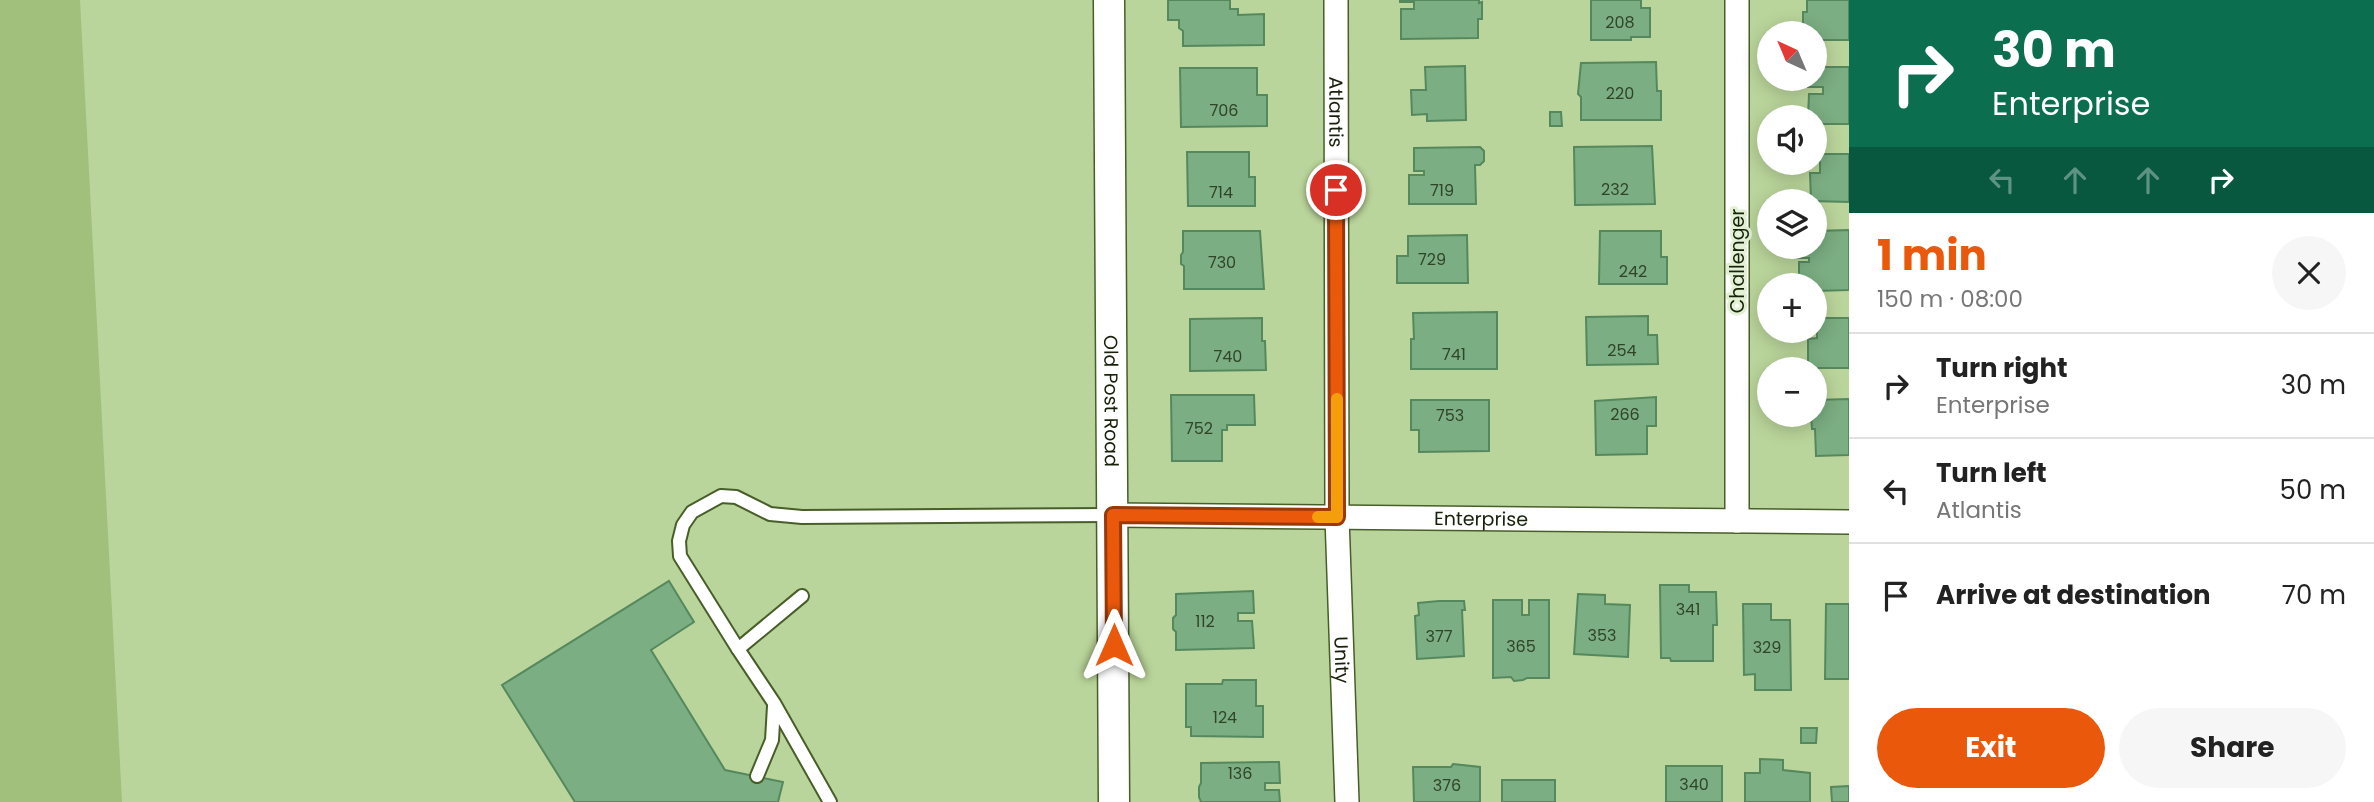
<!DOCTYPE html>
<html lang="en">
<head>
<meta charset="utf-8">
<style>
  :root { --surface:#fff; --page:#f6f6f6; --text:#222; --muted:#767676; --line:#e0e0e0; --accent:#ea580c }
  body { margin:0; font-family:Poppins,sans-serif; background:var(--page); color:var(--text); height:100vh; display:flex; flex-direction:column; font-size:26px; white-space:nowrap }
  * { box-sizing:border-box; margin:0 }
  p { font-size:23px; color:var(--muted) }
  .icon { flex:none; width:38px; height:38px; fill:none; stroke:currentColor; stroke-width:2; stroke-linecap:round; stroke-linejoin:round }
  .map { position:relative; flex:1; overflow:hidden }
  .sheet { display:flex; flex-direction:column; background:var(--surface); width:525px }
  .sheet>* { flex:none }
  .hud { background:#0b6e4f; color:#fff; overflow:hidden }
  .needle { width:46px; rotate:316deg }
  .tools { position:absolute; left:1757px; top:21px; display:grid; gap:14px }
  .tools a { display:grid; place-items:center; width:70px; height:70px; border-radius:50%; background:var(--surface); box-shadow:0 4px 18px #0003; font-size:35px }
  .pin { position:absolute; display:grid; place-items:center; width:60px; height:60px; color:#fff; margin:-30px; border:4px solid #fff; border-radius:50%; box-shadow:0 2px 7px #0007 }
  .me { position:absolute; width:77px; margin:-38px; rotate:0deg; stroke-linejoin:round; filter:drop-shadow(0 0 5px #0008) }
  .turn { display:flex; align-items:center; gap:24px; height:147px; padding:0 28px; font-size:32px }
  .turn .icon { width:91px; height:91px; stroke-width:2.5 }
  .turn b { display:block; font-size:49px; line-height:60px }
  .lanes { display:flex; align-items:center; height:66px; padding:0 28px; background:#0003; justify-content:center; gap:35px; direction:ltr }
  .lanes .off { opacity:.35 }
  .round { display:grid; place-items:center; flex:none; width:74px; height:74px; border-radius:37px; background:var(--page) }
  .head { display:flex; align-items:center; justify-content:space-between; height:119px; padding:0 28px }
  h1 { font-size:42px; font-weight:700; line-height:52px; color:var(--accent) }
  .cta { display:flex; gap:14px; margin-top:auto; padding:14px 28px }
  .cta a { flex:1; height:80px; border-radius:42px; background:var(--accent); color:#fff; font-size:28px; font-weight:700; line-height:80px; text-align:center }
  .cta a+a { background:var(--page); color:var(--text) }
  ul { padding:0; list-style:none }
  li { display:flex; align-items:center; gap:21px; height:105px; padding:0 28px; border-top:2px solid var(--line) }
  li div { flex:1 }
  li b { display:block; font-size:26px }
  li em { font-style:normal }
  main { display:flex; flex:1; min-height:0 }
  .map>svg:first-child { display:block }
  .green { fill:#a1c07c }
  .building { fill:#7bae82; stroke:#56885e; stroke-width:2 }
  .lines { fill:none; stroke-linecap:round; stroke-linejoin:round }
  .service-casing { stroke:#475e28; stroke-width:16 }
  .minor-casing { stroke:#475e28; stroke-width:26 }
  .tertiary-casing { stroke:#475e28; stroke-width:33 }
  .service { stroke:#fff; stroke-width:12 }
  .minor { stroke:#fff; stroke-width:23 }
  .tertiary { stroke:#fff; stroke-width:30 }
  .route-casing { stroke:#983908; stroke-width:18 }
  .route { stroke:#ea580c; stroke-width:12 }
  .slow { stroke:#f59e0b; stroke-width:12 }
  .labels { text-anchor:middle; stroke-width:6; stroke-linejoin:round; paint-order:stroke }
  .number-label { font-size:16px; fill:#304428 }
  .street-label { font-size:19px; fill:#17200a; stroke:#e2f0d3 }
</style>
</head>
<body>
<main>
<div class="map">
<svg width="1849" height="802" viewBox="0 0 1849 802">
  <rect width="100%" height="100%" fill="#bad59b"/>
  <path class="green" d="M0 0H80L122 802H0Z"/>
  <g class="building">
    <path d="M1168 0H1230V9H1238V15L1264 14V45L1183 46V31L1179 28V20H1168Z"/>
    <path d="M1400 0H1479V3L1482 2V19H1478V38L1401 39V9H1414V2H1400Z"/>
    <path d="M1591 0H1641V8H1650V37H1631V40H1591Z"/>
    <path d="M1807 0H1849V40H1815V33H1803V12H1807Z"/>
    <path d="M1656 62 1657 91H1661V120H1581V97L1578 94 1581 63Z"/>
    <path d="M1465 66 1466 120 1427 121V114L1412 115 1411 90H1426L1425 67Z"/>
    <path d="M1815 67H1849V124H1815V117H1808L1809 94H1823V87H1808V79H1815Z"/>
    <path d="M1180 68H1257V95H1267V126L1181 127Z"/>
    <path d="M1550 112H1561L1562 126H1550Z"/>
    <path d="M1652 146 1655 204 1575 205 1574 147Z"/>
    <path d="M1480 147 1484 151V161L1480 165H1475L1476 204H1409V175H1424V171H1414V148Z"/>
    <path d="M1187 152H1249V177H1255V206H1188Z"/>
    <path d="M1820 154H1849V202L1811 201 1810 173H1820Z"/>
    <path d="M1849 230V290L1815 291V285H1799V262H1809V258H1798V247H1815V231Z"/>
    <path d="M1183 231H1260L1264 289H1184V266L1181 264V255L1183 252Z"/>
    <path d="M1600 231H1661V257H1667V284H1599Z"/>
    <path d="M1467 235 1468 283H1397V256H1408V236Z"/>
    <path d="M1497 312V369H1411V339H1414L1413 313Z"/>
    <path d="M1648 316V335H1657L1658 364 1587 365 1586 317Z"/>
    <path d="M1262 318V341H1265L1266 370 1190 371V319Z"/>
    <path d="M1817 318H1849V368H1808V339L1817 338Z"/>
    <path d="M1171 395H1254L1255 425H1227V430H1222V461H1172Z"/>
    <path d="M1656 397V426H1647V454L1596 455 1595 401Z"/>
    <path d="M1849 399V455L1816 456 1815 429H1812L1811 415H1815V400Z"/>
    <path d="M1411 400H1489V451L1419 452V430H1411Z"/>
    <path d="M669 581 694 622 651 650 725 770 783 782 778 802H575L502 685Z"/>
    <path d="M1660 585H1689V592H1716L1717 625H1713V661H1671L1670 658H1661Z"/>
    <path d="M1253 591 1254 613H1238V621H1252L1254 648 1176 650V632L1173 629V618L1176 615V594Z"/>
    <path d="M1578 594 1605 595V604L1630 605 1628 657 1574 654Z"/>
    <path d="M1493 600H1522V615H1529V600H1549V678H1527L1523 680 1514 681 1511 677 1493 678Z"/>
    <path d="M1439 601H1464L1465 610H1462L1464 656 1417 659 1415 616 1419 615 1418 603Z"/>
    <path d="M1743 604H1771V620H1790L1791 690H1755V674L1744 675Z"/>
    <path d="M1826 604H1849V679H1825Z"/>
    <path d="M1223 680H1256V706H1263V737L1191 736V727H1186V684H1222Z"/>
    <path d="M1801 728H1817L1816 743H1801Z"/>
    <path d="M1760 759 1783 760V770L1810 773V802H1745V773H1760Z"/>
    <path d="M1279 762 1280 783H1265V790H1279L1280 802H1201L1199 797V787L1201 783V763Z"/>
    <path d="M1453 764 1480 767V802H1414L1413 767H1451Z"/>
    <rect x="1666" y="766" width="56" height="36"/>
    <rect x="1502" y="780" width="53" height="22"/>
    <path d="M1849 786V802H1832L1831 787Z"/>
  </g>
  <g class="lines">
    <g class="service-casing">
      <g id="service">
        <path d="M738 649 802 596"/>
        <path d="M757 776 772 740 774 706"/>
        <path d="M830 802 774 703 738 649 680 556 679 541 683 525 692 512 721 496 736 497 770 514 802 517 1113 515"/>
      </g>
    </g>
    <g class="minor-casing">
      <g id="minor">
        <path id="s1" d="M1336 0 1337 517 1347 802"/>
        <path id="s2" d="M1113 515 1849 522"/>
        <path d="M1737 521V0"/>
      </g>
    </g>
    <g class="tertiary-casing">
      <g id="tertiary">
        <path id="s3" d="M1109 0 1114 802"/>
      </g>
    </g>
    <use href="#service" class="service"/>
    <use href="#minor" class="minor"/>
    <use href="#tertiary" class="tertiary"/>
  </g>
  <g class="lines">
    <g class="route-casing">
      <path id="route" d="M1114 645 1113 515 1337 517 1336 190"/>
    </g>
    <use href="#route" class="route"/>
    <path class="slow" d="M1318 517H1337V399"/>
  </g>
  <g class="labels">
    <g class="number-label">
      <text x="1620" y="28">208</text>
      <text x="1620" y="99">220</text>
      <text x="1224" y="116">706</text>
      <text x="1615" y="195">232</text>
      <text x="1442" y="196">719</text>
      <text x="1221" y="198">714</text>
      <text x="1432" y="265">729</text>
      <text x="1222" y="268">730</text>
      <text x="1633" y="277">242</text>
      <text x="1622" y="356">254</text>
      <text x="1454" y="360">741</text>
      <text x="1228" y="362">740</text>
      <text x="1625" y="420">266</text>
      <text x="1450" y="421">753</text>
      <text x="1199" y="434">752</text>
      <text x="1688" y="615">341</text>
      <text x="1205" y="627">112</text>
      <text x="1602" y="641">353</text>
      <text x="1439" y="642">377</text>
      <text x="1521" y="652">365</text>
      <text x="1767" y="653">329</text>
      <text x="1225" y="723">124</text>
      <text x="1240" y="779">136</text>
      <text x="1694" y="790">340</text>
      <text x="1447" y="791">376</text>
    </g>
    <g class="street-label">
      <text dy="7" stroke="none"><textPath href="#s1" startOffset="112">Atlantis</textPath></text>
      <text transform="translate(1737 261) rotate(-90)" y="7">Challenger</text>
      <text dy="7" stroke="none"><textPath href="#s3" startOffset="401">Old Post Road</textPath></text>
      <text dy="7" stroke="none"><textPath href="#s2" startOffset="368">Enterprise</textPath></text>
      <text dy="7" stroke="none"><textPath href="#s1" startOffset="660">Unity</textPath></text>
    </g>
  </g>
</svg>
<div class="tools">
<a><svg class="needle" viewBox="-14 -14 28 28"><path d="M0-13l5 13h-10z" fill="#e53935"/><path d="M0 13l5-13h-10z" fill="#767676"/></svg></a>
<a><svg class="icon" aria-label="sound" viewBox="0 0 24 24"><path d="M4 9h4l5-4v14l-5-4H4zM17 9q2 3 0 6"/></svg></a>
<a><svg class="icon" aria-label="layers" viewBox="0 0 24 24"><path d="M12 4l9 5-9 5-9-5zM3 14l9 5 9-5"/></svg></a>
<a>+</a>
<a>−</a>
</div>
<div class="pin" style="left:1336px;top:190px;background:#d93025"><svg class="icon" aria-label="arrive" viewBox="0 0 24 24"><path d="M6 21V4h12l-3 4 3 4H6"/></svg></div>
<svg class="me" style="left:1114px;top:645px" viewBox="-20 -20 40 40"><path d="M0-17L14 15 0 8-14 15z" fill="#ea580c" stroke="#fff" stroke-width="4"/></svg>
</div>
<section class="sheet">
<div class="hud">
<div class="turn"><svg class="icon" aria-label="right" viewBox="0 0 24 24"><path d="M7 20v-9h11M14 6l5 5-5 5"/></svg><div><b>30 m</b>Enterprise</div></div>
<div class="lanes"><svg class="icon off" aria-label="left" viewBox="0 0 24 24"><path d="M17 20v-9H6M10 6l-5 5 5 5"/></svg><svg class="icon off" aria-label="ahead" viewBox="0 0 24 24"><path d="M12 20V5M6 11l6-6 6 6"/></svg><svg class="icon off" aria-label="ahead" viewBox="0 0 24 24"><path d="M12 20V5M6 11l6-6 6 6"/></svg><svg class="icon" aria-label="right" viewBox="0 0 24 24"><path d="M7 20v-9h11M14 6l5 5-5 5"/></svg></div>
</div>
<div class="head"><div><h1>1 min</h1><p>150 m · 08:00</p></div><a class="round"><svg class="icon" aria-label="close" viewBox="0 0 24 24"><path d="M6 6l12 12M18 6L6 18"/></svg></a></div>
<ul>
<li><svg class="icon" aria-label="right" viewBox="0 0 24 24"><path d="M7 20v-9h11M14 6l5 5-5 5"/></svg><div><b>Turn right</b><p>Enterprise</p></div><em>30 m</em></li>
<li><svg class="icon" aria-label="left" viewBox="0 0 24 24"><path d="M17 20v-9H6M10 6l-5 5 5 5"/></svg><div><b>Turn left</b><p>Atlantis</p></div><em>50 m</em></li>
<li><svg class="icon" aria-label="arrive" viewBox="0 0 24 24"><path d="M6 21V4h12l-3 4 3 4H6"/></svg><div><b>Arrive at destination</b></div><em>70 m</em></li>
</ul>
<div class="cta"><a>Exit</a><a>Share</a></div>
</section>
</main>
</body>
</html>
